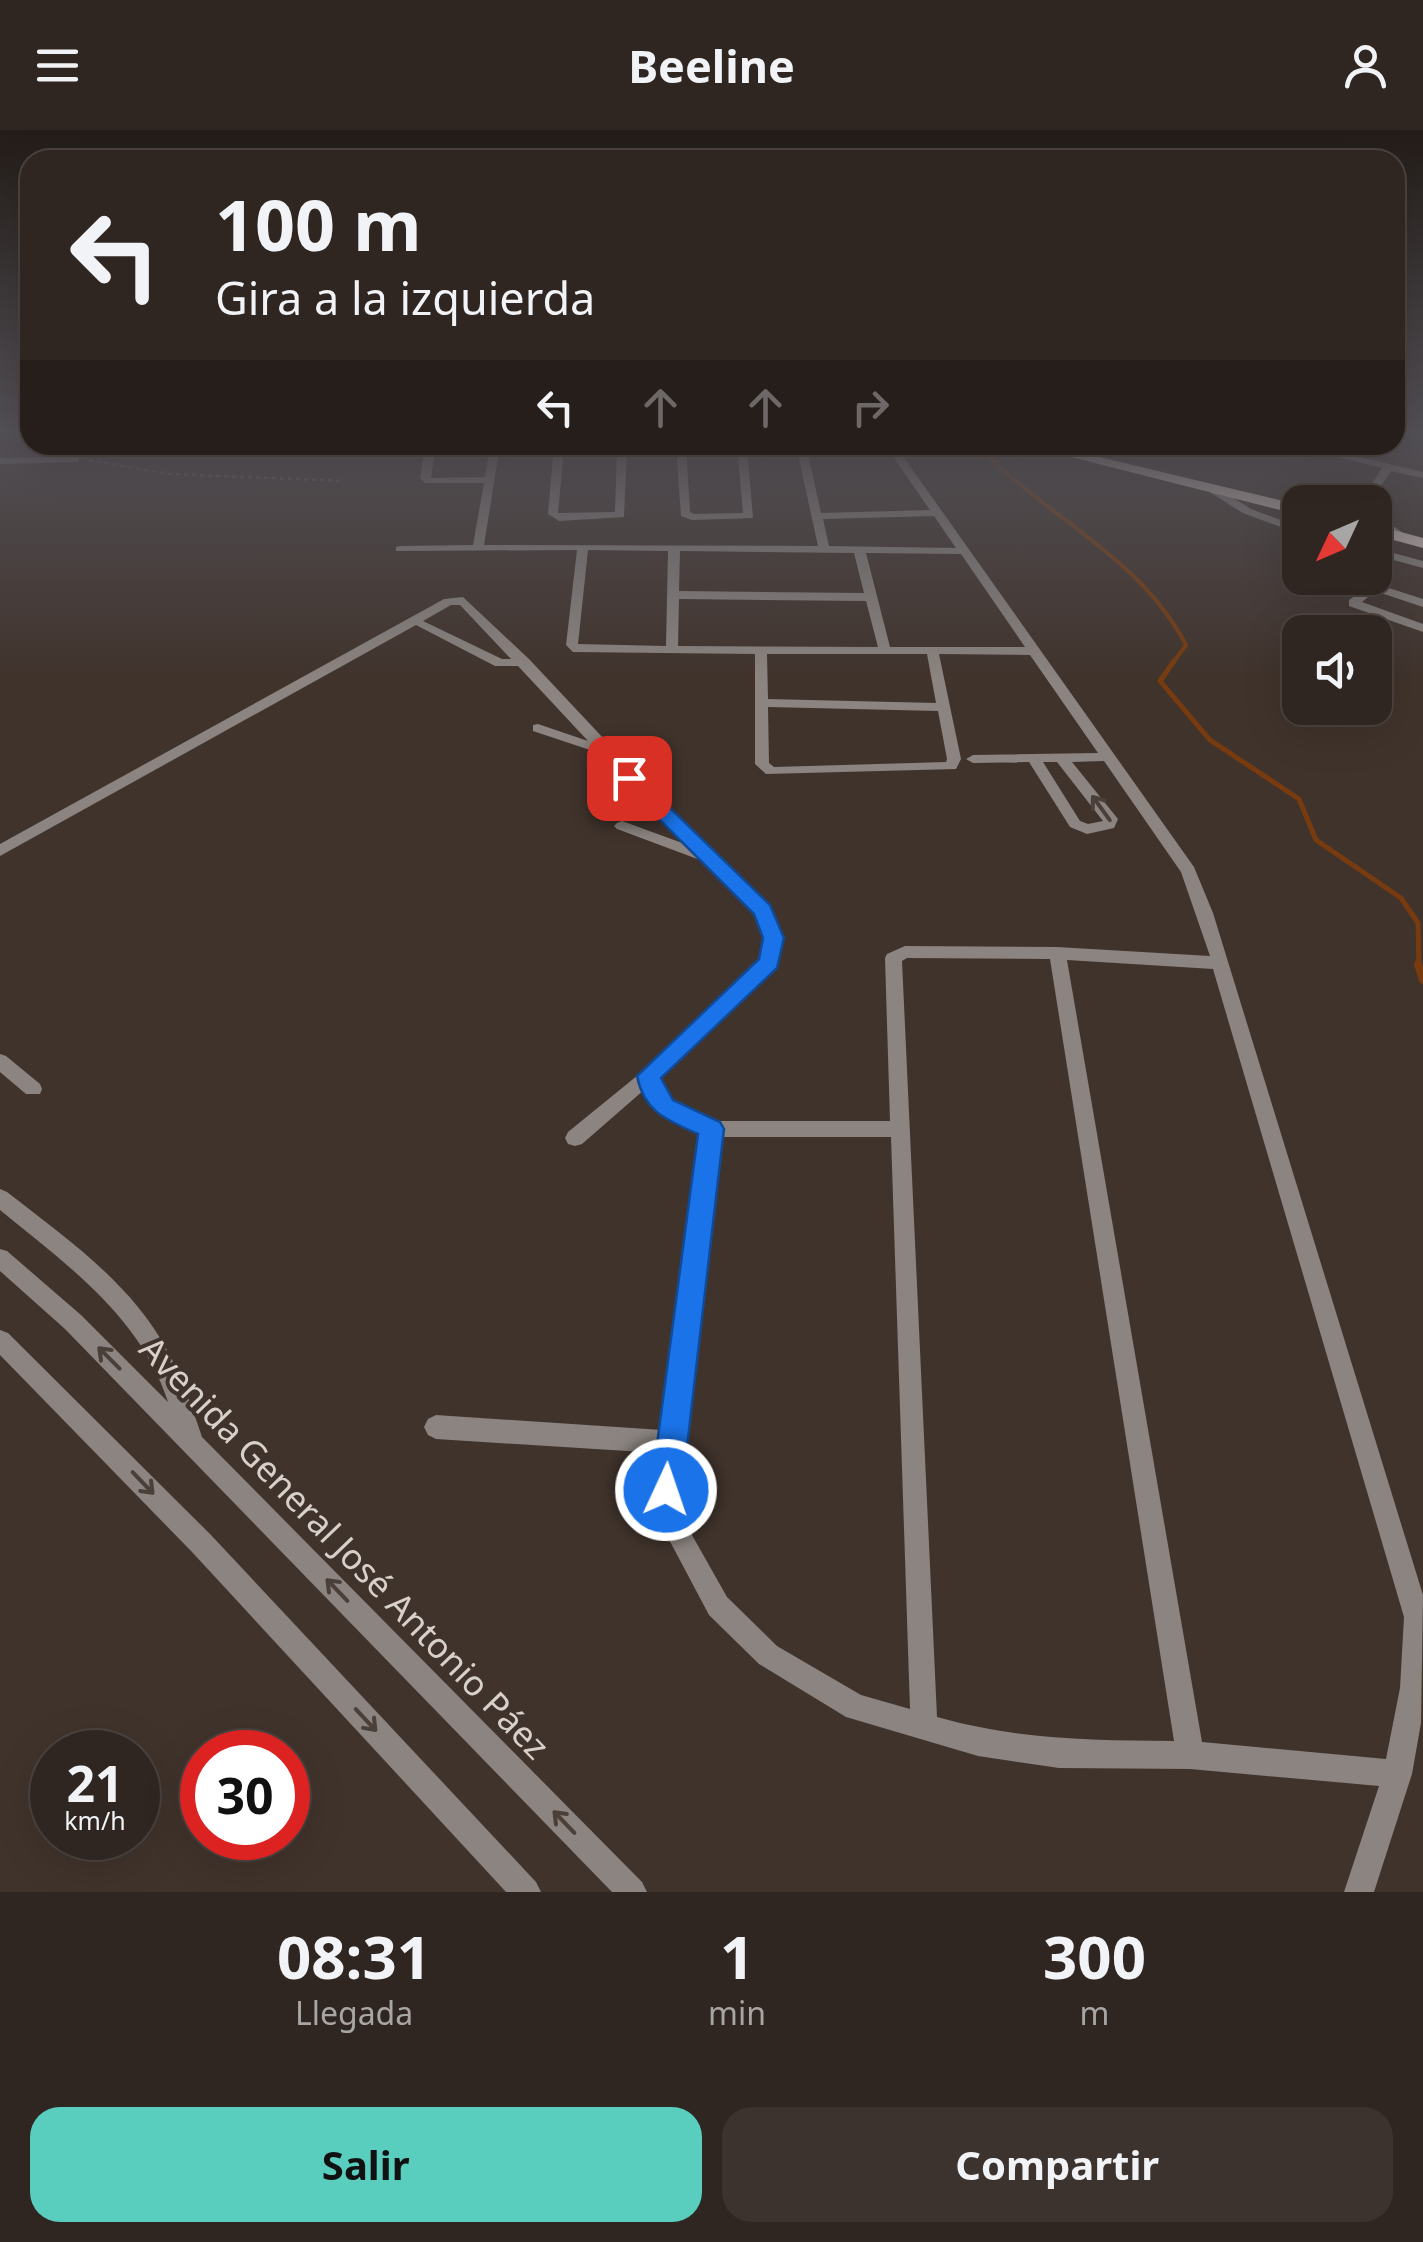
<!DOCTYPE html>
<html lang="es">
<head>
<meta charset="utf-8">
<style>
  :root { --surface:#302621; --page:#3c322e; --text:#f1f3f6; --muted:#a8a5a5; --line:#4b433f; --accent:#59cebf }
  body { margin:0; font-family:"Noto Sans",sans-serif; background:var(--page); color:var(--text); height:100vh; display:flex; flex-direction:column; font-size:38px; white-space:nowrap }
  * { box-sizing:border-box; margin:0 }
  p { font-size:32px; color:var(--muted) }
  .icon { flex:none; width:55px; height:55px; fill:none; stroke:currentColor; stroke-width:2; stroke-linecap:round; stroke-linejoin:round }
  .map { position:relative; height:1762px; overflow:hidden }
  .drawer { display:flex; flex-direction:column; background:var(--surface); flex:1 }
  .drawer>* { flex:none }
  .top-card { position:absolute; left:20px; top:20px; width:1385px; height:305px; border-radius:30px; box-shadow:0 10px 40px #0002,0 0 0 2px var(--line); background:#302621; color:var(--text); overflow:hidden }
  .needle { width:65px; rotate:226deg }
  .fabs { position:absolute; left:1282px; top:355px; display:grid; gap:20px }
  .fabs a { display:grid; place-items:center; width:110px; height:110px; border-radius:20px; background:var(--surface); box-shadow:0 10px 40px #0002,0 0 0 2px var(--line); font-size:50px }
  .speed { position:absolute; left:30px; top:1600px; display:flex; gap:20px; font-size:50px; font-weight:700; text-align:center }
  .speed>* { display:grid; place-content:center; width:130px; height:130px; border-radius:50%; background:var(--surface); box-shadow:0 10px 40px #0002,0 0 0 2px var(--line); line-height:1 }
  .speed small { font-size:25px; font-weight:400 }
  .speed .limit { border:15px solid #d22; background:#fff; color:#111 }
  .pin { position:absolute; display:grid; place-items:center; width:85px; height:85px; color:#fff; margin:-42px; border-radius:20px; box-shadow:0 5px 15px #0006 }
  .me { position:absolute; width:110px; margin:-55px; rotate:3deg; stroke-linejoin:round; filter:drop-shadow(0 0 8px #0008) }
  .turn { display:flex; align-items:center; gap:35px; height:210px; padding:0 30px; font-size:45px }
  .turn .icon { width:130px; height:130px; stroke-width:2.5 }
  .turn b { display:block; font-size:70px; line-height:85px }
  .lanes { display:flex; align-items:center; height:95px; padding:0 30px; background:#0003; justify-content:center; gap:50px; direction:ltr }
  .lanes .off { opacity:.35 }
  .eta { display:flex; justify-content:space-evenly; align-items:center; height:170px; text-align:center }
  .eta b { font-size:60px; font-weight:700; line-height:70px }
  .primary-button { display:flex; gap:20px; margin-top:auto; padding:20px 30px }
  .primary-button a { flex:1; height:115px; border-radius:30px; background:var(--accent); color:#111; font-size:40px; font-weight:700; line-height:115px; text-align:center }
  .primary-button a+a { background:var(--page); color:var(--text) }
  header { display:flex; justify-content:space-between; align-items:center; height:130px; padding:0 30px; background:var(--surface); font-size:45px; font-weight:700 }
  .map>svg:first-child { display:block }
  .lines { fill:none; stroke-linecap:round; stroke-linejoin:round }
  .stream-far2 { stroke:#783b0f; stroke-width:4 }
  .stream-far1 { stroke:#783b0f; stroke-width:5 }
  .stream { stroke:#783b0f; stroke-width:8 }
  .path { stroke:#6f635d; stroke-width:2.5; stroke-dasharray:4 4; stroke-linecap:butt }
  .minor { fill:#8b8480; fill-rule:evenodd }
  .major { fill:#e0d2ca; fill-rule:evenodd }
  .oneway { stroke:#4b3f39 }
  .route { fill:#1a73e8; stroke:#114b97; stroke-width:2.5 }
  .labels { text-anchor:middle; stroke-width:8; stroke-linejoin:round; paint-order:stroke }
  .near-street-label { font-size:35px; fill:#d8d0cb; stroke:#40332c }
</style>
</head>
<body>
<header><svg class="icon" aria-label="menu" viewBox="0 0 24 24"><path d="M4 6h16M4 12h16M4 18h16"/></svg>Beeline<svg class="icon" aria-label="person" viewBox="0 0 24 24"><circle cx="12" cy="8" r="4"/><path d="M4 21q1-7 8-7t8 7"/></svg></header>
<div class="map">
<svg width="1423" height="1762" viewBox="0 0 1423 1762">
  <rect width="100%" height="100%" fill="#40332c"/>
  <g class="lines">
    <path class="stream-far2" d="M984 315 983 321C1050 389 1141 428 1186 515L1172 534"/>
    <path class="stream-far1" d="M1174 531 1160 551 1210 610 1299 669 1316 710 1401 768 1418 793 1419 837"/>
    <path class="stream" d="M1418 834 1423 850"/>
    <path class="path" d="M89 330 168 344 344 351"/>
    <g class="minor">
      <path d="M426 315H436L431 348 485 347 490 315H500L484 415 818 416 796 315H806L821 383 930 380 885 315H895L1194 737 1213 783 1423 1465 1421 1593 1412 1644 1374 1762H1344L1379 1656 1190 1639 1059 1638 978 1626 846 1587 759 1534 709 1485 665 1402 654 1361 659 1323 436 1309 428 1305 424 1297 428 1289 436 1285 662 1300 701 1003C676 995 657 985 644 960L582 1014 575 1016 568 1014 565 1008 568 1002 643 941 761 829 766 808 756 783 700 730 617 699 614 696 617 693 622 691 685 714 599 623 533 601V595L538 594 588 611 518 536H495L416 495 0 726V714L444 469 463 467 529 529 711 723 771 780 782 808 775 836 659 948C666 973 688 983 711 991H890L885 828 887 824 905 816 1057 817 1210 826 1181 742 1104 631 1072 632 1118 689 1114 698 1087 704 1070 697 1029 632 973 633 966 629 973 625 1098 623 1030 525 939 524 961 629 956 639 766 644 755 634V524L573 522 566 515 577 420 396 421V417L400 416 473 415 484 353H425L420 348ZM934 386 956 418 829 416 823 389ZM588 420 668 421 666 516 578 514ZM680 421 854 423 864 463 679 461ZM866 423 961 424 1025 517H890ZM679 469 866 471 878 517 678 516ZM451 475H460L511 529H502L423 491ZM767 524H927L936 573 768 569ZM768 577 938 581 947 629 946 632 774 637 769 633ZM1043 632H1057L1103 691 1088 694 1080 691ZM907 828 1050 829 1174 1611C1089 1610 1020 1610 937 1587L902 831ZM1067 830 1213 839 1404 1487 1400 1558 1386 1629 1202 1612ZM720 1007H891L910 1579 861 1565 777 1516 727 1467 688 1398 678 1361Z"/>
      <path d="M554 315H656L651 318H627L624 387 559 391 548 384ZM617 319 615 382 558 383 564 320Z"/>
      <path d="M676 315H686L690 382 694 384 743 383 737 315H747L753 388 692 390 681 386Z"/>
      <path d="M1290 315H1308L1423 342V348L1391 341 1370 372H1360L1382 338Z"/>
      <path d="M79 327V331L75 332 0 334V328Z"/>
      <path d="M1211 359H1219L1251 379 1300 397V404L1243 383 1211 363Z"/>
      <path d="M1375 383 1406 405V409H1398L1375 391Z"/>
      <path d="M1375 418 1423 431V438L1375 425Z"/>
      <path d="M1373 453 1423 469V477L1375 461 1362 472 1423 494V502L1349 476V470Z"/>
      <path d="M0 924 6 926 40 954 42 959 40 964H26L0 942Z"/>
      <path d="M0 1059 7 1062C66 1108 131 1153 167 1220 182 1247 192 1277 202 1307L642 1752 647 1762H612L65 1199 0 1141V1119L7 1121 81 1185 168 1272C141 1187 66 1134 0 1080Z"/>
      <path d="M0 1200 8 1203 210 1404 536 1752 541 1762H506L192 1422 0 1225Z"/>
    </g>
    <g class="major">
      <path d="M1024 315H1049L1300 375V385Z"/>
      <path d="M1375 395 1423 408V418L1375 405Z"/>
    </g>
  </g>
  <defs><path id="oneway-shaft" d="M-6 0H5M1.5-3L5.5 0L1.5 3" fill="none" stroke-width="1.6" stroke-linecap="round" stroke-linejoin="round" transform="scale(2.5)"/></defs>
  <g class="oneway">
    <use href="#oneway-shaft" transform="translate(1101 678) rotate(-126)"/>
    <use href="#oneway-shaft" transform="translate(109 1228) rotate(-135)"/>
    <use href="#oneway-shaft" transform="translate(143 1353) rotate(46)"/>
    <use href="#oneway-shaft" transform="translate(337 1460) rotate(-134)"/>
    <use href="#oneway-shaft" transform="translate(366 1590) rotate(47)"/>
    <use href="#oneway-shaft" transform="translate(564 1692) rotate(-134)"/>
  </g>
  <linearGradient id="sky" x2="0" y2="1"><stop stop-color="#231c18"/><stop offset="0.55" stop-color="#535056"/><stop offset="1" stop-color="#535056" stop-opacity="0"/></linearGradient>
  <rect width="1423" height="550" fill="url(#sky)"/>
  <path class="route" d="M622 644H635L770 775 784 808 777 838 661 948 673 970 720 992 724 999 682 1360 677 1372 666 1376 655 1372 651 1360 698 1004C667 990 644 982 637 946L759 829 763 808 754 784 622 652Z"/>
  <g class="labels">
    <g class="near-street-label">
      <text transform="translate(344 1418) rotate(46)" y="12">Avenida General José Antonio Páez</text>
    </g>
  </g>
</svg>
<div class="fabs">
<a><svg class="needle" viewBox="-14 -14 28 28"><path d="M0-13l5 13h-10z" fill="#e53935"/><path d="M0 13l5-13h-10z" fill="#a8a5a5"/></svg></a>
<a><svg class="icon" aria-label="sound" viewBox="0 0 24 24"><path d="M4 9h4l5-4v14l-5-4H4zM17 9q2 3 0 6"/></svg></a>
</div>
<div class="speed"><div>21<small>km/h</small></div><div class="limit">30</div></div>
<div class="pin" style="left:629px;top:648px;background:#d93025"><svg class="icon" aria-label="arrive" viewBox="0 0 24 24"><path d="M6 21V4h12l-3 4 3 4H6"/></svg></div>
<svg class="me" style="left:666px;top:1360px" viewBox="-20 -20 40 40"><circle r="17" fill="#1a73e8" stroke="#fff" stroke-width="3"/><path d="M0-11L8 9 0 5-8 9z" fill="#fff"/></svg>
<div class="top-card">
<div class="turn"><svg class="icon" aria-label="left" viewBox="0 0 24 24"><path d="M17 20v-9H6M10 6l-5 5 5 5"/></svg><div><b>100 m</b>Gira a la izquierda</div></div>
<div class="lanes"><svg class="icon" aria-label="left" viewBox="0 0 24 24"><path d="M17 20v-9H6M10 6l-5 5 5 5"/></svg><svg class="icon off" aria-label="ahead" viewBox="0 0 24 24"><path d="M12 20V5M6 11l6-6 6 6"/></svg><svg class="icon off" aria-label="ahead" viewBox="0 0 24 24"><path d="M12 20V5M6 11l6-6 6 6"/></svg><svg class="icon off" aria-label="right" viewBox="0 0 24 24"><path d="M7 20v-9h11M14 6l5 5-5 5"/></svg></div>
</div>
</div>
<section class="drawer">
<div class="eta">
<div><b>08:31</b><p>Llegada</p></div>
<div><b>1</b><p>min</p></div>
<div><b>300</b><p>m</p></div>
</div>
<div class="primary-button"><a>Salir</a><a>Compartir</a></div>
</section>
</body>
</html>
